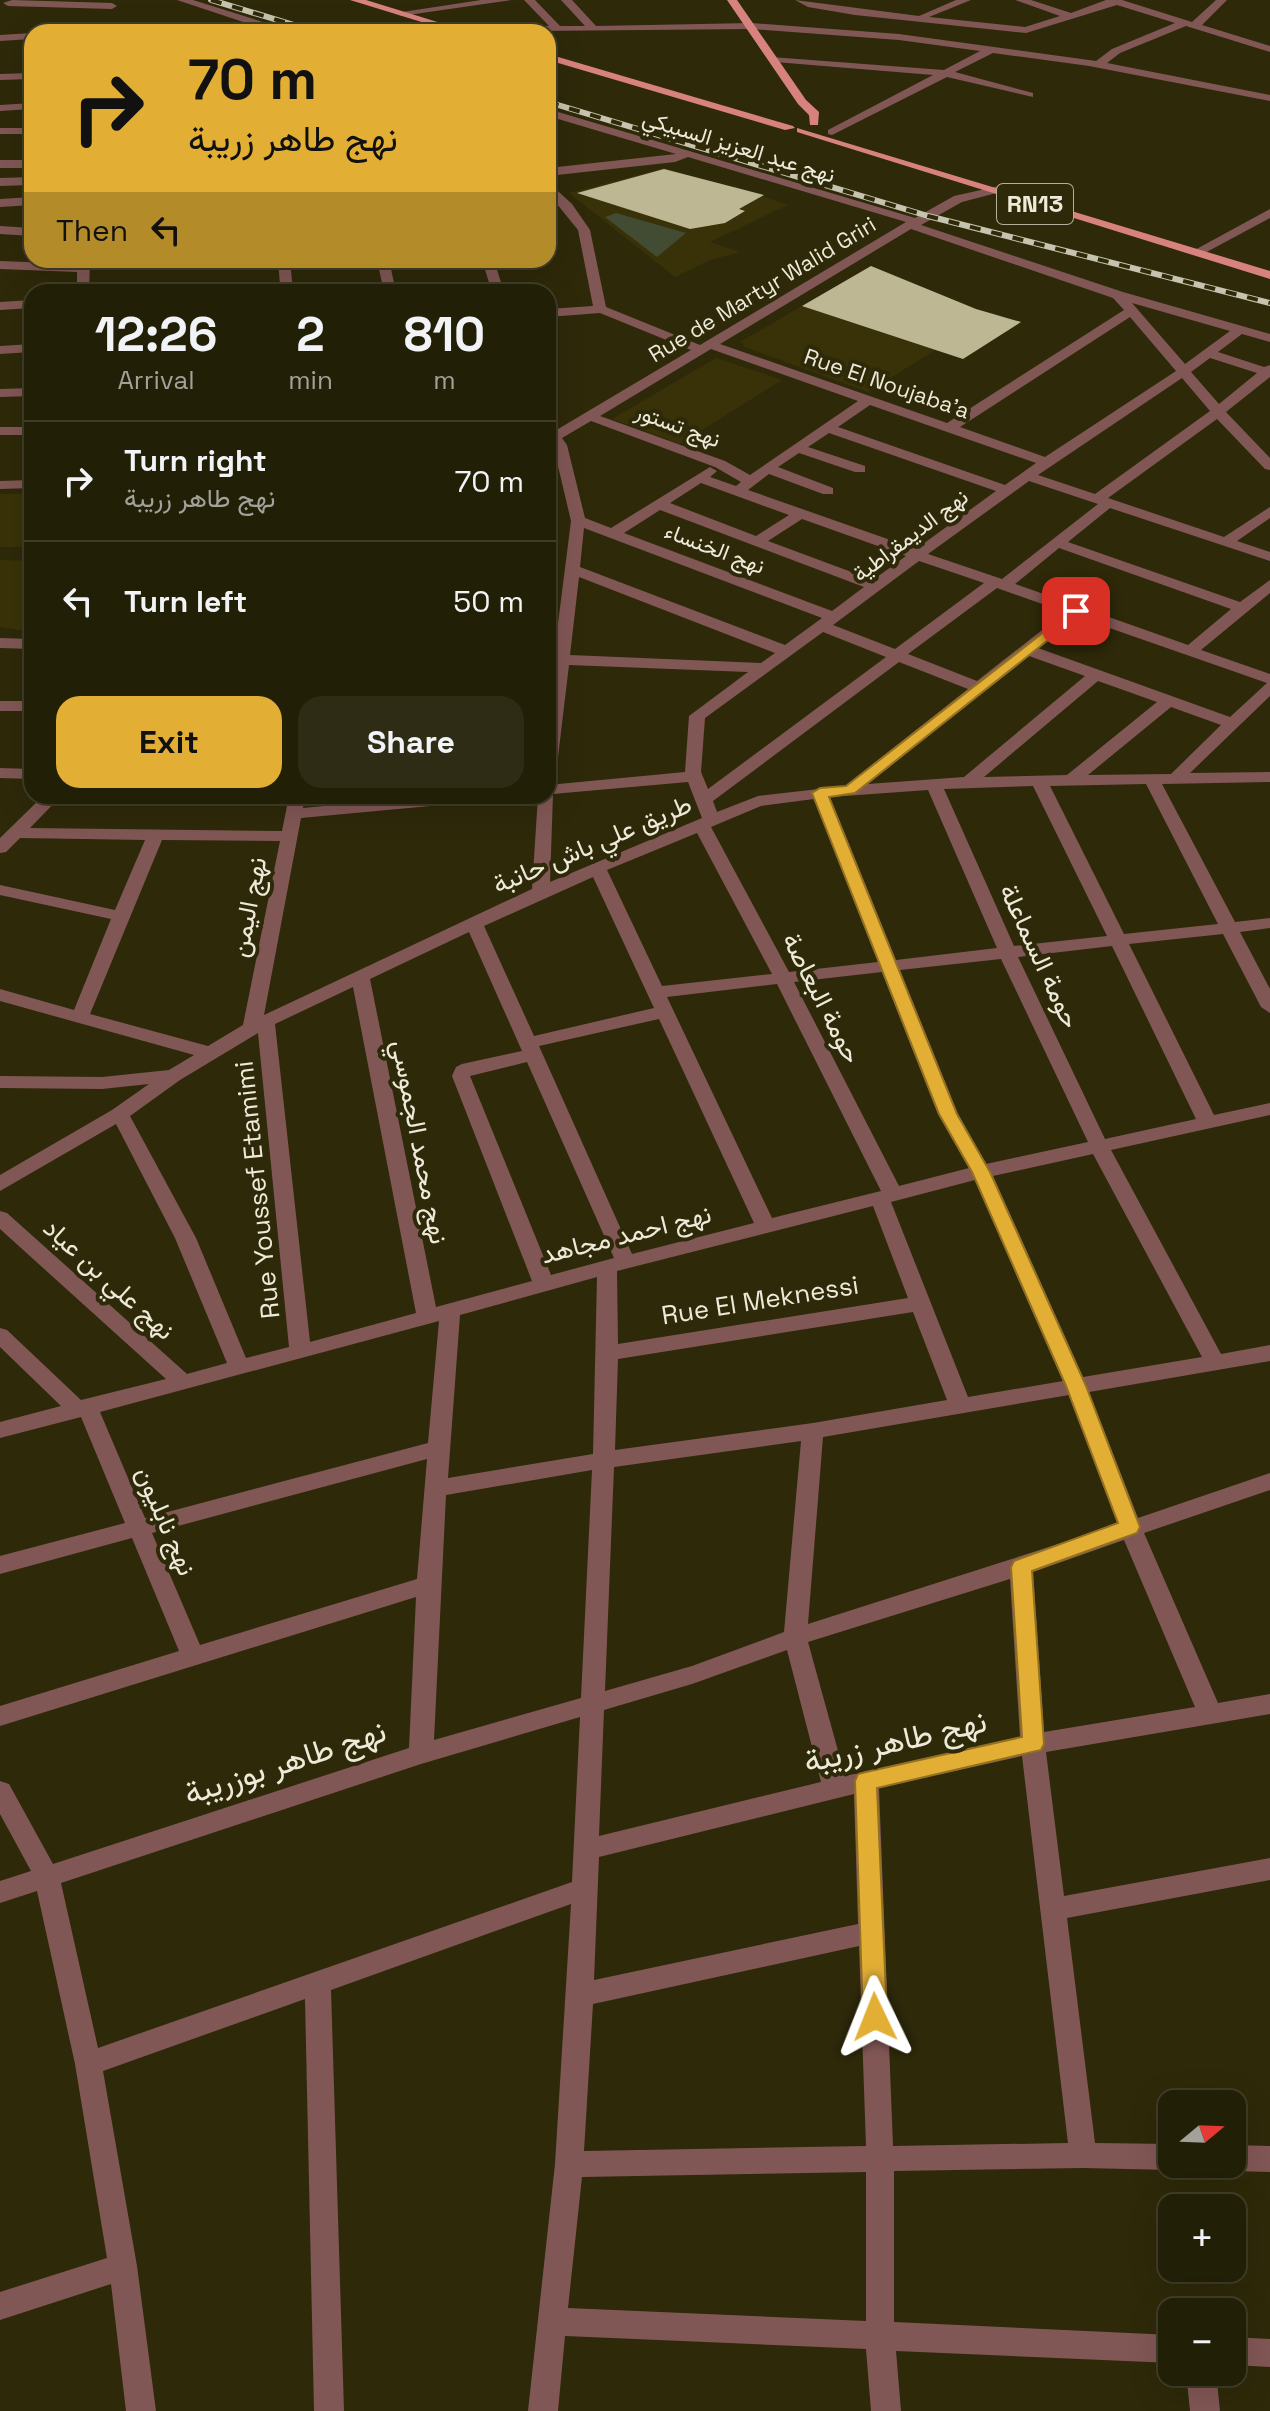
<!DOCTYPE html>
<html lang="en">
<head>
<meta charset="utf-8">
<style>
  :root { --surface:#221f07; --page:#2e2c15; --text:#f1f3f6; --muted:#a2a29b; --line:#3f3d28; --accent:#e2ae34 }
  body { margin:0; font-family:"Space Grotesk",Vazirmatn,sans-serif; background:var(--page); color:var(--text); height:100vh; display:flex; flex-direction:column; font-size:30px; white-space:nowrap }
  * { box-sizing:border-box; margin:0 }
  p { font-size:26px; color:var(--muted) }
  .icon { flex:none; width:44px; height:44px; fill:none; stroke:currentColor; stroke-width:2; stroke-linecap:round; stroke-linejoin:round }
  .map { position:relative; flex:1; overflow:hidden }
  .side { position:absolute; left:24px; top:284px; width:532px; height:520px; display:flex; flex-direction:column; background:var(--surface); border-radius:24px; box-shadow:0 8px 32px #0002,0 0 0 2px var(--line) }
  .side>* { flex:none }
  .guide { position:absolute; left:24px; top:24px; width:532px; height:244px; border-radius:24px; box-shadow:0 8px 32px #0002,0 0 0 2px var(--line); background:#e2ae34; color:#111; overflow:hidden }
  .needle { width:52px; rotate:71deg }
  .controls { position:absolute; left:1158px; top:2090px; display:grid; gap:16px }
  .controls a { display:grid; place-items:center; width:88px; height:88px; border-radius:16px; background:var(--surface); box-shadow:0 8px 32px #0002,0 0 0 2px var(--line); font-size:40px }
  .pin { position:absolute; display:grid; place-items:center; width:68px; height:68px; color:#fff; margin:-34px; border-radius:16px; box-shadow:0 4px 12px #0006 }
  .me { position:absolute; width:88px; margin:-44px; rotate:358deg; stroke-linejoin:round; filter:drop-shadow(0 0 6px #0008) }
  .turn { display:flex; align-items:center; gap:28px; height:168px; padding:0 32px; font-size:36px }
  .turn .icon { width:104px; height:104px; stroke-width:2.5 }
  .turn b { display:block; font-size:56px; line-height:68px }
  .then { display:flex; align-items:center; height:76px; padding:0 32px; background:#0003; gap:16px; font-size:30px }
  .eta { display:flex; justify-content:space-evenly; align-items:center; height:136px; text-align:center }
  .eta b { font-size:48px; font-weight:800; line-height:56px }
  .primary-button { display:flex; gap:16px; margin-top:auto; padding:16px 32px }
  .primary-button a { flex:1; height:92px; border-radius:24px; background:var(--accent); color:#111; font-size:32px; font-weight:800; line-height:92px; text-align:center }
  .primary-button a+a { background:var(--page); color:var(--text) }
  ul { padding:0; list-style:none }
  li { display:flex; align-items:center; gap:24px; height:120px; padding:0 32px; border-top:2px solid var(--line) }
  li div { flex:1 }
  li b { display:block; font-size:30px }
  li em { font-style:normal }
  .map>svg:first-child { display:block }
  .built { fill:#393209 }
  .green { fill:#414c32 }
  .building { fill:#bdb794 }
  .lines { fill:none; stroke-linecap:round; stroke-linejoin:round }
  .minor { fill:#815755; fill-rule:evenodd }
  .major { fill:#d88280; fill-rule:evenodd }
  .rail-casing { stroke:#c6c3af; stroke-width:6 }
  .rail { stroke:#2e2909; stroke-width:4; stroke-dasharray:11; stroke-linecap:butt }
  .route { fill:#e2ae34; stroke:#937122; stroke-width:2 }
  .labels { text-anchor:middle; stroke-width:8; stroke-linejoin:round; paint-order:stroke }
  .far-street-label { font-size:22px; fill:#edead9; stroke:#2e2909 }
  .shield { fill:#2e2909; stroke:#b4b09b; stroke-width:2 }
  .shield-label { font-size:24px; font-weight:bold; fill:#edead9 }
  .street-label { font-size:26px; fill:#edead9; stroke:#2e2909 }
  .near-street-label { font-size:32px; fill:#edead9; stroke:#2e2909 }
</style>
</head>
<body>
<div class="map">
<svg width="1270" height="2411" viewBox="0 0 1270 2411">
  <rect width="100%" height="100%" fill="#2e2909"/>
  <g class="built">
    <path d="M664 168 731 188 735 186 788 205 710 242 740 252 710 260 675 277 569 193Z"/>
    <path d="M802 306 935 350 868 392 742 346 745 344 740 342Z"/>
    <path d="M716 358 782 380 680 444 612 419Z"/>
    <path d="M32 493V547H0V494Z"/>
    <path d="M0 560 32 561 30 632 0 627Z"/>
  </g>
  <path class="green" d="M616 213 686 233 657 257 605 217Z"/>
  <g class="building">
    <path d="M664 169 764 195 739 209 745 211 725 223 690 229 577 193Z"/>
    <path d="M871 266 976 309 1021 322 963 359 802 306Z"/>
  </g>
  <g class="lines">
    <g class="minor">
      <path d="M12 0 112 3 117 6 112 9 8 6 3 3Z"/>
      <path d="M177 0H193L266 23 263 28 282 31 74 32 79 29 261 28Z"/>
      <path d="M481 0H511L401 16 396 13Z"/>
      <path d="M524 0H535L560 26H585L561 0H572L596 26 752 23 899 34 1096 61 1112 49 1175 23 1117 5 1026 33 855 15 808 7 795 0 919 16 956 0H971L929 17 1025 27 1060 16 1015 0H1031L1071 13 1106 0H1122L1192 22 1216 0H1227L1202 25 1270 46V52L1186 26 1120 53 1107 63 1270 95V101L1089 66 993 53 955 72 1033 93V97L947 77 832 135 828 134V130L933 75 775 62 770 59 771 57 944 70 980 51 899 40 752 29 412 32 417 29 549 26Z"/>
      <path d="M32 33V39L0 41V35Z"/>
      <path d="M32 73V79L0 80V74Z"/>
      <path d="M32 103V109L0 111V105Z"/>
      <path d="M548 109 915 218 954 196 1008 184V190L962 202 921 225 1123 292 1270 334V342L1242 334 1218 352 1264 367 1270 365V377L1226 412 1270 458V470L1265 469 1217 419 1108 498 1224 537 1270 507V518L1237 541 1270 552V561L1110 508 1068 542 1240 602 1270 580V593L1201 650 1270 674V696L1190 773 1270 772V782L1162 784 1235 922 1270 918V928L1240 932 1270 989V1013L1261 1007 1223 934 1129 944 1214 1115 1270 1103V1115L1111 1150 1221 1354 1270 1345V1361L1089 1392 1138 1518 1270 1473V1490L1144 1533 1218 1703 1270 1694V1714L1046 1752 1064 1896 1270 1858V1880L1067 1918 1095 2143 1172 2144V2164L1182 2166 1172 2170 1083 2168 894 2171V2322L1172 2335V2363L896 2351 901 2411H871L866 2349 565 2336 558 2411H528L555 2164 571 1904 331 1990 344 2411H314L305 1999 103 2071 137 2266 156 2411H126L111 2284 0 2320V2292L107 2258 75 2064 37 1891 0 1903V1881L31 1871 0 1814V1781L9 1784 53 1864 409 1748 416 1597 0 1726V1706L179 1651 132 1538 0 1574V1556L125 1523 81 1417 0 1438V1422L61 1406 0 1347V1328L7 1330 81 1400 166 1379 0 1229V1211L7 1213 187 1374 227 1363 175 1238 116 1124 0 1191V1175L112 1110 149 1084 102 1089 0 1088V1076L102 1077 169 1070 194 1055 0 1001V989L74 1010 111 919 0 895V885L115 910 145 840 20 838 6 852 0 853V838L43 796H61L30 828 282 831 289 796H305L303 808 431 796H492L484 801 301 818 264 1015 532 889 538 796H548V785L685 772 689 716 748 672 569 665 556 774 548 779V706L553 664H548V654L554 655 571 521 553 445H548V435L691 350 600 313 548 317V309L593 306 578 230 548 193V182L572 204 590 230 606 307 700 345 906 222 688 157 675 162 548 176V168L676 154 548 116ZM911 229 1113 298 1124 310 947 423 720 344ZM1132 303 1230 331 1185 364ZM1130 317 1176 371 1045 457 960 427ZM711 349 858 401 750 475 725 461 600 416ZM1210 358 1257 373 1219 404 1191 372ZM1182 378 1210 411 1095 494 1038 475ZM870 405 1036 463 1005 485 838 427ZM591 421 715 467 741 482 736 486 710 477 717 471 710 467 611 528 585 518 567 445 562 438ZM829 433 996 491 916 549 748 490 769 474 823 494H833V488L778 467 799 453 855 472H865V466L808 447ZM1029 481 1098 504 1002 579 928 554ZM701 483 789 515 756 536 670 503ZM660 510 864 587 832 611 624 533ZM802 519 906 556 873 580 768 541ZM584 528 822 618 785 645 580 567ZM1059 548 1231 609 1188 645 1015 584ZM919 561 984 583 895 649 833 625ZM579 577 775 653 761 663 570 655ZM997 588 1065 612 977 681 908 654ZM1078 617 1267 683 1230 717 1038 648ZM823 632 886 657 708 789 701 772 705 718ZM1029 656 1085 676 964 777 868 784ZM899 662 968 689 845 786 758 796 717 812 713 801ZM1098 681 1157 702 1067 775 984 777ZM1171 707 1221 725 1171 774 1088 775ZM688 782 702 818 550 882 553 794ZM1146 784 1218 924 1124 934 1050 786ZM1033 786 1107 936 1014 946 944 789ZM928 790 997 948 896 960 830 797ZM814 799 878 962 789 972 711 827 761 806ZM697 833 772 974 662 986 607 870ZM162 840 280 841 243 1025 208 1046 90 1014ZM593 877 654 1008 534 1036 484 926ZM469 932 522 1051 462 1064 456 1067 452 1076 532 1281 436 1307 370 979ZM1112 946 1196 1119 1105 1139 1018 957ZM1001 959 1088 1142 986 1164 958 1114 900 970ZM882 972 938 1114 969 1168 899 1186 794 982ZM777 984 881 1191 772 1218 667 997ZM353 987 416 1313 310 1342 275 1024ZM659 1019 754 1223 632 1254 539 1046ZM258 1033 289 1347 246 1358 196 1238 130 1116 180 1080ZM527 1062 614 1258 551 1275 470 1076ZM1093 1154 1202 1357 1083 1377 993 1176ZM975 1180 1063 1381 968 1397 891 1202ZM873 1206 908 1298 618 1344 617 1271ZM597 1277 593 1454 448 1478 460 1315ZM913 1312 947 1400 813 1423 615 1450 618 1359ZM439 1321 428 1443 145 1518 100 1412ZM1069 1395 1118 1525 808 1624 823 1437ZM801 1441 784 1632 692 1666 605 1691 614 1467ZM427 1459 417 1579 200 1645 152 1533ZM592 1470 581 1698 434 1740 446 1495ZM1124 1540 1195 1707 1044 1732 1033 1572ZM1010 1579 1020 1737 845 1776 808 1642ZM787 1650 821 1782 599 1836 604 1710 692 1684ZM580 1717 572 1882 98 2048 61 1883 421 1764ZM1022 1756 1068 2143 893 2146 879 1788ZM854 1794 858 1924 594 1980 599 1857ZM859 1946 866 2146 584 2151 593 2004ZM866 2172V2321L568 2308 582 2177Z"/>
      <rect x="0" y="128" width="32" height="6"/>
      <rect x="0" y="160" width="32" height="8"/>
      <path d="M32 177V185L0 186V178Z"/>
      <path d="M32 197V205L0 207V199Z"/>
      <path d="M1270 209V218L1201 255 1191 252Z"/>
      <path d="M0 226 32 228V236L0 234Z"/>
      <path d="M78 260H90L89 292H77V272L0 269V261L78 264Z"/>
      <path d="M278 260H290L293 292H214L220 288 280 285Z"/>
      <path d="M377 260H389L396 292H384Z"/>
      <path d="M482 260H494L504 292H492Z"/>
      <path d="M32 300V308L0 310V302Z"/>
      <path d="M32 344V352L0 354V346Z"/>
      <path d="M32 388V396L0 397V389Z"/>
      <rect x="0" y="427" width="32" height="8"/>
      <path d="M32 480V488L0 489V481Z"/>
      <path d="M0 638 32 639V649L0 648Z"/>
      <rect x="0" y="701" width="32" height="10"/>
      <path d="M0 768 32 769V779L0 778Z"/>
      <path d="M1232 2145 1270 2146V2172L1232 2171 1222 2167 1221 2164H1232Z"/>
      <path d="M1232 2337 1270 2339V2367L1232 2365Z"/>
      <path d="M1186 2372H1216L1220 2411H1190Z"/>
    </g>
    <g class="major">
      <path d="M350 0H366L470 32H454Z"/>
      <path d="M727 0H737L806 100 819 112 818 125H810L809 115 798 104Z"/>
      <path d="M548 54 793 126 795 128 785 130 548 60Z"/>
      <path d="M797 128 1270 271V279L797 132Z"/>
    </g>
    <g class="rail-casing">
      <g id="rail">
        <path d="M211 0 317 32"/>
        <path d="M548 102 928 216 1270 303"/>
      </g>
    </g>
    <use href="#rail" class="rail"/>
  </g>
  <path class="route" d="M1076 607 1083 611 1081 614 855 793 829 797 957 1114 990 1172 1086 1386 1140 1527 1137 1533 1032 1571 1044 1744 1041 1750 877 1788 887 2017 884 2024 875 2027 867 2024 863 2017 855 1781 858 1774 866 1772 1022 1737 1011 1567 1014 1561 1118 1523 1066 1386 972 1172 939 1114 812 793 820 788 846 786Z"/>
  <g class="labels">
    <g class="far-street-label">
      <text transform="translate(739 146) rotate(17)" y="8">نهج عبد العزيز السبيكي</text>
      <text transform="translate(762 289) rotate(-31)" y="8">Rue de Martyr Walid Griri</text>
      <text transform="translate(887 383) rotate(19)" y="8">Rue El Noujaba'a</text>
      <text transform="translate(678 425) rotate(20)" y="8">نهج تستور</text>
      <text transform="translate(910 535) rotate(-37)" y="8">نهج الديمقراطية</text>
      <text transform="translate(715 548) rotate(21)" y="8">نهج الخنساء</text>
    </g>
    <rect class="shield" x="997" y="184" width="76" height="40" rx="6"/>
    <g class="shield-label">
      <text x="1035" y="212">RN13</text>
    </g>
    <g class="street-label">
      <text transform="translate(592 844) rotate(-23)" y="9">طريق علي باش حانبة</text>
      <text transform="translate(248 907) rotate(-79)" y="9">نهج اليمن</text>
      <text transform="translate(1040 956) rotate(65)" y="9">حومة السماعلة</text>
      <text transform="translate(822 998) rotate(63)" y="9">حومة البعاصة</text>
      <text transform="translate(420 1142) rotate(79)" y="9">نهج محمد الجموسي</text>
      <text transform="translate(257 1190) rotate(-96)" y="9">Rue Youssef Etamimi</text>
      <text transform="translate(626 1234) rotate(-14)" y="9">نهج احمد مجاهد</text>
      <text transform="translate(109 1279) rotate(42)" y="9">نهج علي بن عياد</text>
      <text transform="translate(760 1300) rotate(-9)" y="9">Rue El Meknessi</text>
      <text transform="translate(166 1521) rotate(67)" y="9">نهج نابليون</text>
    </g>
    <g class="near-street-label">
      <text transform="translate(895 1741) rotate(-13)" y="11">نهج طاهر زريبة</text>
      <text transform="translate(285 1762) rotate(-18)" y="11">نهج طاهر بوزريبة</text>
    </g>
  </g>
</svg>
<div class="controls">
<a><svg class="needle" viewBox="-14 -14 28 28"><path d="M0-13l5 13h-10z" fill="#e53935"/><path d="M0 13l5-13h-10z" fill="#a2a29b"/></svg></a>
<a>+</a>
<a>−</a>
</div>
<div class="pin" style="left:1076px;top:611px;background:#d93025"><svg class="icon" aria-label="arrive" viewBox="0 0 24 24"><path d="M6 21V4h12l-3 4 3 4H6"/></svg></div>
<svg class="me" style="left:875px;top:2017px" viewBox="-20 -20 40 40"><path d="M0-17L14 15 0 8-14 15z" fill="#e2ae34" stroke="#fff" stroke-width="4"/></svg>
<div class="guide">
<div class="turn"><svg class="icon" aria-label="right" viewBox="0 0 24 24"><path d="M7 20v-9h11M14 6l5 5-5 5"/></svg><div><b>70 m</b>نهج طاهر زريبة</div></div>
<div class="then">Then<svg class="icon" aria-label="left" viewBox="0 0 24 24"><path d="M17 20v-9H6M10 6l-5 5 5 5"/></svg></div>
</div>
<section class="side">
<div class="eta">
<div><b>12:26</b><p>Arrival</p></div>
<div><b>2</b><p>min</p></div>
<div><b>810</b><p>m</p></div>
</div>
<ul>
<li><svg class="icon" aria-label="right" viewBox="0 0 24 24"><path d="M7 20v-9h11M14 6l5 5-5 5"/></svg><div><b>Turn right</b><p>نهج طاهر زريبة</p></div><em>70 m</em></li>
<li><svg class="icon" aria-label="left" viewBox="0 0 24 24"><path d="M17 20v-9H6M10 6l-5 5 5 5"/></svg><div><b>Turn left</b></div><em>50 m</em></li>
</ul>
<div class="primary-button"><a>Exit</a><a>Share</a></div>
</section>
</div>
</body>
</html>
